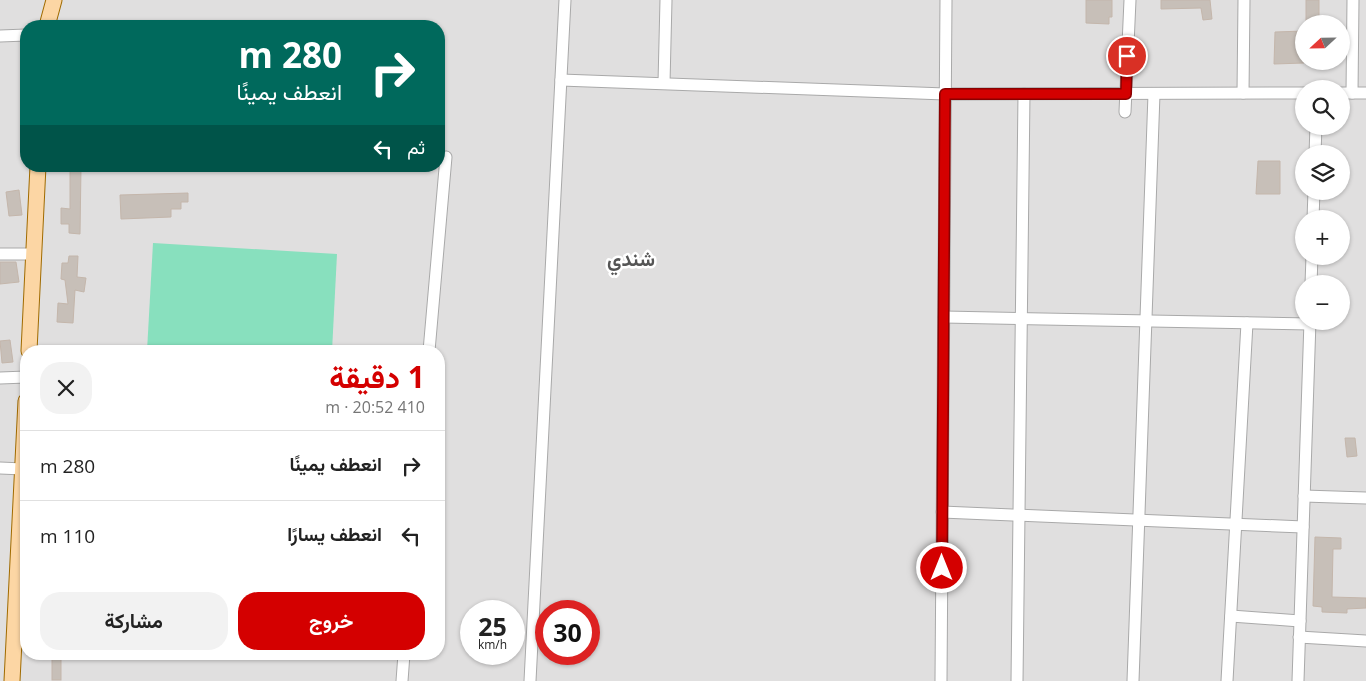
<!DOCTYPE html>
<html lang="ar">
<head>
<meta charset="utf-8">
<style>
  :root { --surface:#fff; --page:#f2f2f2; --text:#222; --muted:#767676; --line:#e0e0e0; --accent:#d40000 }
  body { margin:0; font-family:"Open Sans",Vazirmatn,sans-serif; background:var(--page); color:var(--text); direction:rtl; height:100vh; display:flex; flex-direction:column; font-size:19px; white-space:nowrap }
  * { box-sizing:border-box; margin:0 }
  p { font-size:16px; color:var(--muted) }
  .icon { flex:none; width:28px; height:28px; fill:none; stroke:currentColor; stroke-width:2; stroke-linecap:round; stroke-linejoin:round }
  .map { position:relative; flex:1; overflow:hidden; direction:ltr }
  .sheet { position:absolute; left:20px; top:345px; width:425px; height:315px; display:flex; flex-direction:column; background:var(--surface); border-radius:20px; box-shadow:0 1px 4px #0004; direction:rtl }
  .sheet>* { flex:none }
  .top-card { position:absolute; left:20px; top:20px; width:425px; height:152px; border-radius:20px; box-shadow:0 1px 4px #0004; direction:rtl; background:#00695c; color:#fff; overflow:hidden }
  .needle { width:32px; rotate:248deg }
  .controls { position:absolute; left:1295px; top:15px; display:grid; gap:10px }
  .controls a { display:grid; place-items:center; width:55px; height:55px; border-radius:50%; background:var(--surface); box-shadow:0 1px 4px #0004; font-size:25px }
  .speed { position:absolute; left:460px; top:600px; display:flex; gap:10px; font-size:25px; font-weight:700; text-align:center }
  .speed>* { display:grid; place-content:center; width:65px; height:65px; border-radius:50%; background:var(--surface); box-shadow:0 1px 4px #0004; line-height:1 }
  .speed small { font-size:12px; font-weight:400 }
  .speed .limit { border:8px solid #d22; background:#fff; color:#111 }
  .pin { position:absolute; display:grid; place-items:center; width:42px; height:42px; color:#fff; margin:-21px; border:2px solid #fff; border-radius:50%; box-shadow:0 1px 5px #0007 }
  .me { position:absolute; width:55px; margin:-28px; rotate:0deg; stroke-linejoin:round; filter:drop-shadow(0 0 4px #0008) }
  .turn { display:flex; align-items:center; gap:18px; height:105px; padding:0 20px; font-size:22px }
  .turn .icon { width:65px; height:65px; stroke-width:2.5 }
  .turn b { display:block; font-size:35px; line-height:42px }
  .then { display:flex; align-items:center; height:48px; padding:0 20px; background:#0003; gap:10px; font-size:19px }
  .round { display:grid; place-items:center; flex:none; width:52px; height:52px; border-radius:20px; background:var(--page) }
  .summary { display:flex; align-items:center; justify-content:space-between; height:85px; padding:0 20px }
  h1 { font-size:30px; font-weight:700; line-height:38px; color:var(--accent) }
  .action { display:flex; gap:10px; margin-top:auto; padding:10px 20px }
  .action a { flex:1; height:58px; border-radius:20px; background:var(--accent); color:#fff; font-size:20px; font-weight:700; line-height:58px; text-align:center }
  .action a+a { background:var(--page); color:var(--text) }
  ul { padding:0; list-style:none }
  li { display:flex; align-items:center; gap:15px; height:70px; padding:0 20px; border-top:1px solid var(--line) }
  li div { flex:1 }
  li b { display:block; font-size:19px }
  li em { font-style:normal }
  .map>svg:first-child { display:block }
  .residential { fill:#e0dfdf; fill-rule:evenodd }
  .pitch { fill:#88e0be }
  .building { fill:#c7bfb8; stroke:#c4b6ab }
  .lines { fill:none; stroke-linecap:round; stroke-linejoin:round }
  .minor-casing { stroke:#a9a9a9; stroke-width:13 }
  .major-casing { stroke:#a06b00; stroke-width:17 }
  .minor { stroke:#fff; stroke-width:11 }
  .major { stroke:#fcd6a4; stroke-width:15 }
  .route-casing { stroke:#8a0000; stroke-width:12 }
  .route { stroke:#d40000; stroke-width:9 }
  .labels { text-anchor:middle; stroke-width:5; stroke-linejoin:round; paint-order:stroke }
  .quarter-label { font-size:20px; font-weight:bold; fill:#555; stroke:#fff }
</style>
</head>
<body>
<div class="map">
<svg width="1366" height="681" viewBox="0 0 1366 681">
  <rect width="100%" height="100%" fill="#f2efe9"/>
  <path class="residential" d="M0 0H1366V681H0ZM1304 24H1341V61H1304ZM26 26H439V166H26ZM1304 89H1341V126H1304ZM1304 154H1341V191H1304ZM1304 219H1341V256H1304ZM1304 284H1341V321H1304ZM26 351H439V654H26ZM471 611H514V654H471ZM546 611H589V654H546Z"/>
  <path class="pitch" d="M153 243 337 254 332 351H147Z"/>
  <g class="building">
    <path d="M1086 0H1112V17H1109V24L1086 23Z"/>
    <path d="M1161 0H1210L1212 19 1203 20 1201 8 1161 9Z"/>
    <rect x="1306" y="0" width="13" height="24"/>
    <path d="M1304 31V63L1274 64 1275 32Z"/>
    <path d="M1258 161H1280V194H1256Z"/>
    <path d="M70 167H81L80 234 69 233V224H61V208L70 209Z"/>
    <path d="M19 190 22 215 9 216 6 192Z"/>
    <path d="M188 193V202H181V209H171V217L121 219 120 195Z"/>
    <path d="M69 256H78L77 277 86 278 84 292 75 290 73 323 57 322 58 303 68 304 65 280 61 279 62 263H68Z"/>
    <path d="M0 262H16L19 282 0 284Z"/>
    <path d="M10 340 13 362 2 363 0 341Z"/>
    <path d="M1345 438H1355L1357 456 1347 457Z"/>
    <path d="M1315 537 1341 538V549H1333L1332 597 1366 598V608L1347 609V613L1322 612V607L1313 606Z"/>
    <rect x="52" y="654" width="9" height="26"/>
  </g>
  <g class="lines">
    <g class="minor-casing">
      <g id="minor">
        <path d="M0 36 26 35"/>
        <path d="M561 80 945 94 1304 93"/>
        <path d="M664 83 666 0"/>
        <path d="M1243 93 1244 0"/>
        <path d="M1341 93H1366"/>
        <path d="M1352 93 1353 0"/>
        <path d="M1125 112 1130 0"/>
        <path d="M1315 154 1316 126"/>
        <path d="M1313 219 1314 191"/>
        <path d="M0 254H34"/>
        <path d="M1311 284 1312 256"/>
        <path d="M944 317 1310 324"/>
        <path d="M429 351 446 157"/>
        <path d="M0 378 26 377"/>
        <path d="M0 468 23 469"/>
        <path d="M1304 496 1366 498"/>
        <path d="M942 512 1303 527"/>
        <path d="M1231 616 1300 621"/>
        <path d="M1299 637 1366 641"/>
        <path d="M402 681 404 654"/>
        <path d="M530 681 565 0"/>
        <path d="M941 681 946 0"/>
        <path d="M1017 681 1024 94"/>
        <path d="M1133 681 1154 94"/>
        <path d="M1227 681 1247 323"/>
        <path d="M1298 681 1310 321"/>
      </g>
    </g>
    <g class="major-casing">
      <g id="major">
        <path d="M47 26 54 0"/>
        <path d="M29 351 38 166"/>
        <path d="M12 681 26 401"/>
      </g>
    </g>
    <use href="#minor" class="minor"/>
    <use href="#major" class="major"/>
  </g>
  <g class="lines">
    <g class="route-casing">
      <path id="route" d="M942 568 945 94H1126L1127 56"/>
    </g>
    <use href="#route" class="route"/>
  </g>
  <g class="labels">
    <g class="quarter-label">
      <text x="631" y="266">شندي</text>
    </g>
  </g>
</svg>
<div class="controls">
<a><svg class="needle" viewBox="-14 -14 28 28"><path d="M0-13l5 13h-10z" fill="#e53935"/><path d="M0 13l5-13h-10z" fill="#767676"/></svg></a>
<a><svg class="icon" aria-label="search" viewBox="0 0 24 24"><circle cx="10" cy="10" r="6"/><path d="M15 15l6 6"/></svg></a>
<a><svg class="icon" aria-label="layers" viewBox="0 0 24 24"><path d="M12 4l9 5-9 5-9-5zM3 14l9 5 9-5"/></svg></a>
<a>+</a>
<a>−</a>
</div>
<div class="speed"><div>25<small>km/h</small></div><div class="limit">30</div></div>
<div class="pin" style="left:1127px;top:56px;background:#d93025"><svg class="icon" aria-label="arrive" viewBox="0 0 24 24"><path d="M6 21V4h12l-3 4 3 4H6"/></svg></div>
<svg class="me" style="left:942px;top:568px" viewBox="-20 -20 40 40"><circle r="17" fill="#d40000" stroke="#fff" stroke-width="3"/><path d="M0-11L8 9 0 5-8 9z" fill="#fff"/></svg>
<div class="top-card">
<div class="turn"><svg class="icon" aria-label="right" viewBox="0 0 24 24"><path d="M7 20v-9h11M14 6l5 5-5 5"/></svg><div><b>280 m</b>انعطف يمينًا</div></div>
<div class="then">ثم<svg class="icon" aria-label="left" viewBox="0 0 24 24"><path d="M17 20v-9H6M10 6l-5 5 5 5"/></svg></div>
</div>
<section class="sheet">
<div class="summary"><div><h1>1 دقيقة</h1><p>410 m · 20:52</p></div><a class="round"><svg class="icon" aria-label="close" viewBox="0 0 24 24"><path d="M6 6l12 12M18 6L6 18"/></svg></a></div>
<ul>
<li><svg class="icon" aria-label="right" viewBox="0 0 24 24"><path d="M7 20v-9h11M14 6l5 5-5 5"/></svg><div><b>انعطف يمينًا</b></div><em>280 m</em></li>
<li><svg class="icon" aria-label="left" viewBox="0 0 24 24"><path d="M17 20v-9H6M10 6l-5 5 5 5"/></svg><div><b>انعطف يسارًا</b></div><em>110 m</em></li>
</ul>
<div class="action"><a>خروج</a><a>مشاركة</a></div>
</section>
</div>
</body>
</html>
